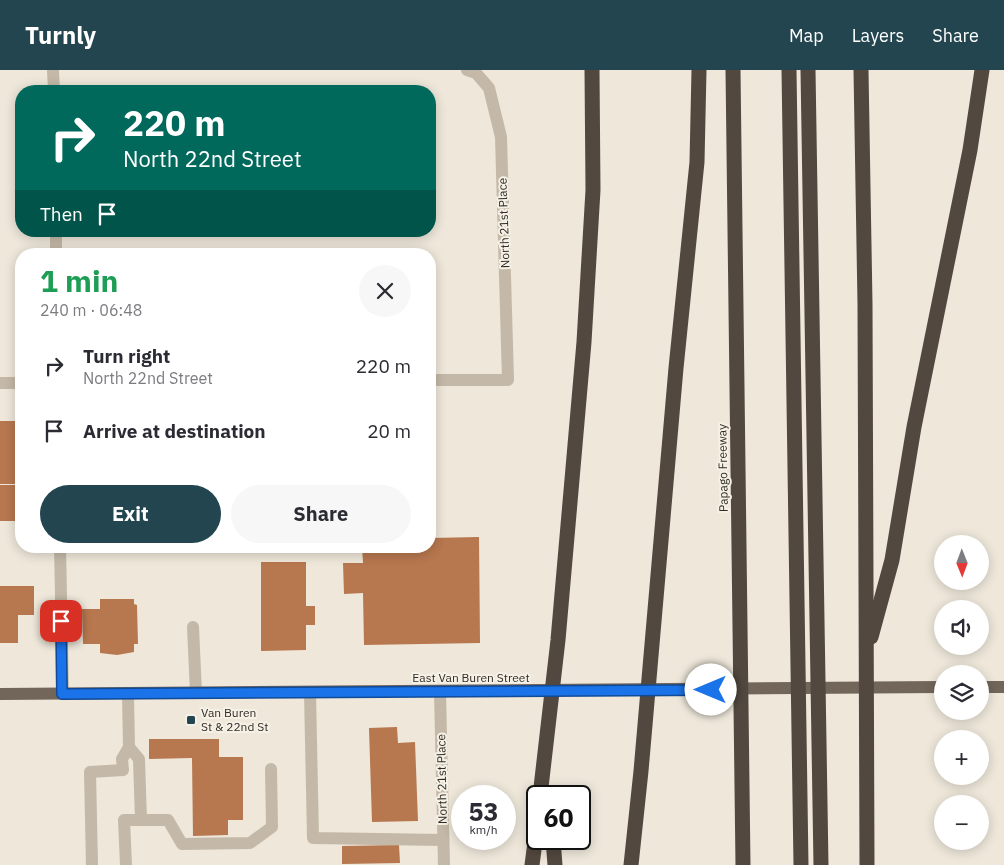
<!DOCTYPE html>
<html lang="en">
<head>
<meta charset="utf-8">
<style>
  :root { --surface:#fff; --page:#f7f7f7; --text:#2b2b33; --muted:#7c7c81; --accent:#22454f }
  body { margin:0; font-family:"IBM Plex Sans",sans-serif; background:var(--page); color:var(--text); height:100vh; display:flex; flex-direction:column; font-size:19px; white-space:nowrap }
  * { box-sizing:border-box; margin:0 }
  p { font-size:16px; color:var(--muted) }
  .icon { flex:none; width:28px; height:28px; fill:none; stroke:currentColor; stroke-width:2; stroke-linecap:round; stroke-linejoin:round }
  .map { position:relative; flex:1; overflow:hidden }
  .sheet { position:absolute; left:15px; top:178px; width:421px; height:305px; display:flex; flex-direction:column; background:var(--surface); border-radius:20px; box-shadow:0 2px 12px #0003 }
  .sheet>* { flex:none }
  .hud { position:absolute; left:15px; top:15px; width:421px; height:152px; border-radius:20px; box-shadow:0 2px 12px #0003; background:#00695c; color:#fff; overflow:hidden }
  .needle { width:32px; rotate:179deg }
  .buttons { position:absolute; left:934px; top:465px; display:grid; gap:10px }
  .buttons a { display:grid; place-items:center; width:55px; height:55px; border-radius:50%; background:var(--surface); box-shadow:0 2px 12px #0003; font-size:25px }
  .speed { position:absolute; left:451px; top:715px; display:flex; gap:10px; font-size:25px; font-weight:700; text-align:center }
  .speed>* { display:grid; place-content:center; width:65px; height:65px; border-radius:50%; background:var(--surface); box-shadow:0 2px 12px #0003; line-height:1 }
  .speed small { font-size:12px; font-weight:400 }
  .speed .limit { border:2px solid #111; border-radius:8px; background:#fff; color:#111 }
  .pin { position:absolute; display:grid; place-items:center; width:42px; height:42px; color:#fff; margin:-21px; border-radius:10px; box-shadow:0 2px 8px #0006 }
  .me { position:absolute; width:55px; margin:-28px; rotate:270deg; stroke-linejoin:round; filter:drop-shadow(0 0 4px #0008) }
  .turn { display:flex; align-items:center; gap:18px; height:105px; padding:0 25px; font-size:22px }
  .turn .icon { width:65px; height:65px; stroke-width:2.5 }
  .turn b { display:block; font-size:35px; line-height:42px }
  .then { display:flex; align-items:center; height:48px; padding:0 25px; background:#0003; gap:10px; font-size:19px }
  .round { display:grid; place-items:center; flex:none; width:52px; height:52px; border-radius:26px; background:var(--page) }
  .head { display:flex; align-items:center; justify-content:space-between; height:85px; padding:0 25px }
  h1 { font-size:30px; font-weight:800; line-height:38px; color:#1e9e55 }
  .primary-button { display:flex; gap:10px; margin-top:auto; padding:10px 25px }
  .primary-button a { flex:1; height:58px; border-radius:30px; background:var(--accent); color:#fff; font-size:20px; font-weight:800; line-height:58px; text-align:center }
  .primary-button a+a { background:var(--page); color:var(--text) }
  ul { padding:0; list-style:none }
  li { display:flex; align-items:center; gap:15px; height:65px; padding:0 25px }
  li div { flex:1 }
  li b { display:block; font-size:19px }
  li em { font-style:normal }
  header { display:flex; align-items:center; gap:30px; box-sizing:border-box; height:70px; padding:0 25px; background:var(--accent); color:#fff }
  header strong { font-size:24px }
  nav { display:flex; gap:28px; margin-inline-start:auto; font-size:18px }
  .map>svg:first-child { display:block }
  .building { fill:#b7774f }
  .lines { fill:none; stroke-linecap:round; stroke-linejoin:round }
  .minor { stroke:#c4b9a8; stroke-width:12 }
  .major { stroke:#72665a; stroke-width:12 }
  .highway { stroke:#52483f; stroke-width:15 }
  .route-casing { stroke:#114b97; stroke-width:12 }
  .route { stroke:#1a73e8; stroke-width:9 }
  .poi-dot { fill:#22454f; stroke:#f6f1e6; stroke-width:2 }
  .labels { text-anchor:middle; stroke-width:4; stroke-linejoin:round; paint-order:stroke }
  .street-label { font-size:12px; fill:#322c27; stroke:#f6f1e6 }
  .poi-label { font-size:12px; fill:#322c27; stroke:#f6f1e6; text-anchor:start }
</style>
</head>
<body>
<header>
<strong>Turnly</strong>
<nav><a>Map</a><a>Layers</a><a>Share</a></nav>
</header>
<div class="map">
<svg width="1004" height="795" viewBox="0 0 1004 795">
  <rect width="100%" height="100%" fill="#eee7da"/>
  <g class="building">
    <path d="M0 351H20L19 414H0Z"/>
    <rect x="0" y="415" width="21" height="36"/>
    <path d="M479 467 480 573 364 575 363 523 344 524 343 493H363L362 476H430V468Z"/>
    <path d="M261 492H306V536H315V555H306V580L261 581Z"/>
    <path d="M0 516H34V545H18V573H0Z"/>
    <path d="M100 529H134V534L137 535 138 574H134V582L117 585 100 583V574H83L82 539H100Z"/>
    <path d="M397 657 398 673 415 672 418 751 372 752 369 658Z"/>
    <path d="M149 669H219V687H243V750H228V765L193 766 192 688 149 689Z"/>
    <path d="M399 775 400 793 342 794V776Z"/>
  </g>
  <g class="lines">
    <g class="minor">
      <path d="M53 0 54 21"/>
      <path d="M56 161V184"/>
      <path d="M430 310H508L501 67 489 18 476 3 467 0"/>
      <path d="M0 313H21"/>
      <path d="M60 476 63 624"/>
      <path d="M193 557 196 623"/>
      <path d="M440 622 444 795"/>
      <path d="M310 623 313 768 443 770"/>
      <path d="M128 624 129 677 139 689 141 750H168L182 774 250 773 272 757 271 699"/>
      <path d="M92 795 90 702 123 700 122 689 129 677"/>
      <path d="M126 795 124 750H141"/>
    </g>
    <g class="major">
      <path d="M980 617H1004"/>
      <path d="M0 624 942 617"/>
    </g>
    <g class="highway">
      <path d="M733 0 743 795"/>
      <path d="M789 0 801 795"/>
      <path d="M808 0 821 795"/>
      <path d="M861 0 865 234 867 795"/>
      <path d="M871 567 892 490 914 357 970 80 982 0"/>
      <path d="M540 726 558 570 584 272 593 120 592 0"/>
      <path d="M553 769 555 795"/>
      <path d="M532 795 538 749"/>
      <path d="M631 795 641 701 676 298 697 92 699 0"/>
    </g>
  </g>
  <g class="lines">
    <g class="route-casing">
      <path id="route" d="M61 551 62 624 711 620"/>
    </g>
    <use href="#route" class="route"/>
  </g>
  <rect class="poi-dot" x="186" y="645" width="10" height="10" rx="2.5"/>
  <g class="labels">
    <g class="street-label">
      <text transform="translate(504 153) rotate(-92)" y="4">North 21st Place</text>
      <text transform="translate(723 398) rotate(-91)" y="4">Papago Freeway</text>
      <text x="471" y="612">East Van Buren Street</text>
      <text transform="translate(442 709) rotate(-91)" y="4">North 21st Place</text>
    </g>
    <g class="poi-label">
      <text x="201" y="647">Van Buren<tspan x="201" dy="14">St &amp; 22nd St</tspan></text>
    </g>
  </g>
</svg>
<div class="buttons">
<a><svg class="needle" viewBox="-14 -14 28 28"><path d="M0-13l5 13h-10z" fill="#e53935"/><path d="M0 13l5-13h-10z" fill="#7c7c81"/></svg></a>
<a><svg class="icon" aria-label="sound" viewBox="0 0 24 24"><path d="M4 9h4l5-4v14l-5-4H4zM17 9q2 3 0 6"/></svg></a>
<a><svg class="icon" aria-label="layers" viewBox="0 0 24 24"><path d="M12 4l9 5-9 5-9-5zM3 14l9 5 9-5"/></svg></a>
<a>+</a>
<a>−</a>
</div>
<div class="speed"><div>53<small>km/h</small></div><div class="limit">60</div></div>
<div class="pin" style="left:61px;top:551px;background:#d93025"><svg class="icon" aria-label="arrive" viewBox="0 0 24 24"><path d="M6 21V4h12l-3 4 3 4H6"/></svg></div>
<svg class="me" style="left:711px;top:620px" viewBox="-20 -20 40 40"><circle r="19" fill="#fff"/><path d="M0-13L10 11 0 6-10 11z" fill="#1a73e8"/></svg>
<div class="hud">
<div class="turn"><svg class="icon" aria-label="right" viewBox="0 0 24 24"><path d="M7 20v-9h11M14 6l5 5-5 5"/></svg><div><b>220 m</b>North 22nd Street</div></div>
<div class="then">Then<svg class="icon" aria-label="arrive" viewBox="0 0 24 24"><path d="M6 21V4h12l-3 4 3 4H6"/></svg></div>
</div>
<section class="sheet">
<div class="head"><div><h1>1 min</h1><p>240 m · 06:48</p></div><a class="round"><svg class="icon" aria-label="close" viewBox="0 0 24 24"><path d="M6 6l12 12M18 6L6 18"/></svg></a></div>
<ul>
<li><svg class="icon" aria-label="right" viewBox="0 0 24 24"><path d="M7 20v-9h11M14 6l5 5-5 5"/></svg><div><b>Turn right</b><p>North 22nd Street</p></div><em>220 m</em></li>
<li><svg class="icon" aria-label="arrive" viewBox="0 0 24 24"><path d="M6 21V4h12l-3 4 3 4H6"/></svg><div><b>Arrive at destination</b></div><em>20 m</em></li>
</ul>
<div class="primary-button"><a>Exit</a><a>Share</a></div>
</section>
</div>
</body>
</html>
